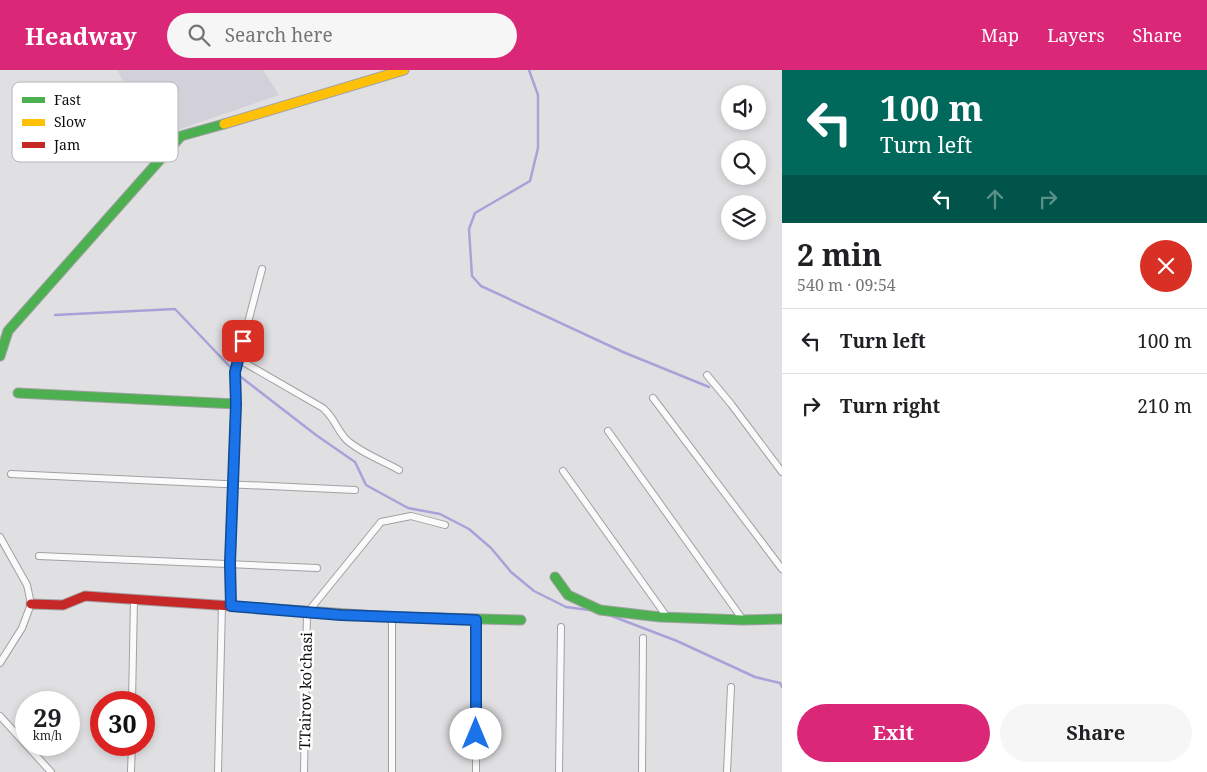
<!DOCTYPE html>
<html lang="en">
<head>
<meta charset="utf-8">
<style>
  :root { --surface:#fff; --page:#f6f6f6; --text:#202124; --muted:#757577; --line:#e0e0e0; --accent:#db2777 }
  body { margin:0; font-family:"Noto Serif",serif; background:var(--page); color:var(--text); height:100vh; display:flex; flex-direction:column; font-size:19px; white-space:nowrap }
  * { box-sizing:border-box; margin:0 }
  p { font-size:16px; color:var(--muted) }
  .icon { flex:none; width:28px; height:28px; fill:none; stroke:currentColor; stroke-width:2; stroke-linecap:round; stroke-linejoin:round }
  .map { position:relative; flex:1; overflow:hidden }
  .side { display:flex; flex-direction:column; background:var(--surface); width:425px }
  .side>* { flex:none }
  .hud { background:#00695c; color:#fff; overflow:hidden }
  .tools { position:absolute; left:721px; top:15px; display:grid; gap:10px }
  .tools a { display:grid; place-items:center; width:45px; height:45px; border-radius:50%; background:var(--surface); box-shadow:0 2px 8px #0003; font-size:25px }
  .speed { position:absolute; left:15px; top:621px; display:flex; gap:10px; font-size:25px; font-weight:700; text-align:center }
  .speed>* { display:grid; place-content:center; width:65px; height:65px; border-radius:50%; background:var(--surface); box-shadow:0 2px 8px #0003; line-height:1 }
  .speed small { font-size:12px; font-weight:400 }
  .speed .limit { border:8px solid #d22; background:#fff; color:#111 }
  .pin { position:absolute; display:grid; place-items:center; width:42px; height:42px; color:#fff; margin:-21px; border-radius:10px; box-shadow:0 2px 8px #0006 }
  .me { position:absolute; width:55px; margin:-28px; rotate:0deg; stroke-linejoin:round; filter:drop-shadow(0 0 4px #0008) }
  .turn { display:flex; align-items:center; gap:18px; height:105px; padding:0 15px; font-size:22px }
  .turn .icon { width:65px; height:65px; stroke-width:2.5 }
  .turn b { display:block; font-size:35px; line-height:42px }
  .lanes { display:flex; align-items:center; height:48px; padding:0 15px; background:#0003; justify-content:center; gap:25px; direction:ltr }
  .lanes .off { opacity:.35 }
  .round { display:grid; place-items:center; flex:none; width:52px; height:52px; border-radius:26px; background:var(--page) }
  .head { display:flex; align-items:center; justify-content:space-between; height:85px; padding:0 15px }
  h1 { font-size:30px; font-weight:700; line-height:38px }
  .primary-button { display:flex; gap:10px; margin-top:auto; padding:10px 15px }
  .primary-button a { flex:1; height:58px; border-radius:30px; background:var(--accent); color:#fff; font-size:20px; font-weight:700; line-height:58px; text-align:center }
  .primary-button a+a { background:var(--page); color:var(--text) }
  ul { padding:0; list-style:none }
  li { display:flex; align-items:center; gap:15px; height:65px; padding:0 15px; border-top:1px solid var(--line) }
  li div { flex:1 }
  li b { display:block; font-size:19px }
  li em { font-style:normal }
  header { display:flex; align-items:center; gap:30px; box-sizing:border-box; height:70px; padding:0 25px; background:var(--accent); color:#fff }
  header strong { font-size:24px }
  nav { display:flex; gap:28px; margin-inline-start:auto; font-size:18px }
  .search { width:350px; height:45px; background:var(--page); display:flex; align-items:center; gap:12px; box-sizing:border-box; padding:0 18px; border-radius:28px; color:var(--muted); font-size:19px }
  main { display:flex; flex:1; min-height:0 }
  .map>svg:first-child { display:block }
  .built { fill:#d2d1d9 }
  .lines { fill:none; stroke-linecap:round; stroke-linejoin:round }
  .stream { stroke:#a9a2d8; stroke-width:2.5 }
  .street-casing { stroke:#a1a1a4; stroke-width:8 }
  .fast-casing { stroke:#a1a1a4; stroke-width:11 }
  .slow-casing { stroke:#a1a1a4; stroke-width:11 }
  .jam-casing { stroke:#a1a1a4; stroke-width:11 }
  .street { stroke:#fafafb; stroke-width:6 }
  .fast { stroke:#4caf50; stroke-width:9 }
  .slow { stroke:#ffc107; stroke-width:9 }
  .jam { stroke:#c62828; stroke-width:9 }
  .route-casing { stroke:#114b97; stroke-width:12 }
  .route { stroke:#1a73e8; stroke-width:9 }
  .labels { text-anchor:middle; stroke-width:5; stroke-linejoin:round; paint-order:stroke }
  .street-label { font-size:15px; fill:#0c0c0e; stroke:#fff }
  .key { fill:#fff; stroke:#b6b6b7; stroke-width:1 }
  .key-label { font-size:14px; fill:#0c0c0e }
</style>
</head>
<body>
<header>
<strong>Headway</strong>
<div class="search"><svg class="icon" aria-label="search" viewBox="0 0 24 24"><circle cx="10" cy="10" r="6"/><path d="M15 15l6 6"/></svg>Search here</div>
<nav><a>Map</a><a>Layers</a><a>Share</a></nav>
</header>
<main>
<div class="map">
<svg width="782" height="702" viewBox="0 0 782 702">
  <rect width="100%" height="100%" fill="#e0e0e3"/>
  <path class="built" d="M117 0H263L279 25 154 68Z"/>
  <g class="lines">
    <g class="stream">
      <path d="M529 0 538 25V78L530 111 475 143 469 159 472 206 481 216 623 282 709 317"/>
      <path d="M55 245 175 239 233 300"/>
      <path d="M237 304 316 365 355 392 366 415 408 438 440 444 469 459 491 478 511 502 534 521 566 537 589 540"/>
      <path d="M609 545 677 571 755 607 780 613 782 617"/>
    </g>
    <g class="street-casing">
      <g id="street">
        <path d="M238 289 323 338C335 349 335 356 344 367 353 379 385 392 399 400"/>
        <path d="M707 305 731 334 782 402"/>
        <path d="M653 328 782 499"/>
        <path d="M236 334 235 302 262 199"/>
        <path d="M608 361 743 550"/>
        <path d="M563 401 667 547"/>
        <path d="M11 404 355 420"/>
        <path d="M0 467 27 515 31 534 22 558 0 593"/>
        <path d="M39 486 317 498"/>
        <path d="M392 547V702"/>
        <path d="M132 632 134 529"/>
        <path d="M0 646 51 702"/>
        <path d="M131 701 132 675"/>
        <path d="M218 702 222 535"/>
        <path d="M304 702 307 543 381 452 411 446 445 455"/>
        <path d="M476 702V550"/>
        <path d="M559 702 561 557"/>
        <path d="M642 702 643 568"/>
        <path d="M727 702 731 617"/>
      </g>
    </g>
    <g class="fast-casing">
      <g id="fast">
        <path d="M0 286 8 261 181 66 224 54"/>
        <path d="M18 323 236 334 230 493 231 536"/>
        <path d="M555 507 568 525 600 540 660 547 743 550 782 549"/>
        <path d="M440 548 521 550"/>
      </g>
    </g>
    <g class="slow-casing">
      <g id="slow">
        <path d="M224 54 404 0"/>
        <path d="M231 536 392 547 440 548"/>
      </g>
    </g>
    <g class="jam-casing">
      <path id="jam" d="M31 534 63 535 85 526 231 536"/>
    </g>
    <use href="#street" class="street"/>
    <use href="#fast" class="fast"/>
    <use href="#slow" class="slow"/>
    <use href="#jam" class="jam"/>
  </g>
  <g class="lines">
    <g class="route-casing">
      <path id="route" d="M243 271 235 302 236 334 230 493 231 536 341 545 476 550V664"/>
    </g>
    <use href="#route" class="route"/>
  </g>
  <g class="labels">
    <g class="street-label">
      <text transform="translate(306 621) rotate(-89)" y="5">T.Tairov ko'chasi</text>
    </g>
  </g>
  <rect x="12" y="12" width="166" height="80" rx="8" class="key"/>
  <rect x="22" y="27" width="23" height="6" fill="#4caf50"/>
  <rect x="22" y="49" width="23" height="7" fill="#ffc107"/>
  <rect x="22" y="72" width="23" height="6" fill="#c62828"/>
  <g class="key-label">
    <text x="54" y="35">Fast</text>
    <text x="54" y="57">Slow</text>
    <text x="54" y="80">Jam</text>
  </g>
</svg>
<div class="tools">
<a><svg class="icon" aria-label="sound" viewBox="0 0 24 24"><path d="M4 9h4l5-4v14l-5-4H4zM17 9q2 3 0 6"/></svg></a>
<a><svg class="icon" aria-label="search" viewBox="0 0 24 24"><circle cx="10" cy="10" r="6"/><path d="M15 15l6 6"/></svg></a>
<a><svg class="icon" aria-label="layers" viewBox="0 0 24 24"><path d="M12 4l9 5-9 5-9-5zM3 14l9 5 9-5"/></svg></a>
</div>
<div class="speed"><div>29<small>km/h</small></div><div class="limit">30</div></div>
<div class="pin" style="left:243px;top:271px;background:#d93025"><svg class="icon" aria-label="arrive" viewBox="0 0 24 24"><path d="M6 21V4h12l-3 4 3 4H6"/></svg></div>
<svg class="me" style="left:476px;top:664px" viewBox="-20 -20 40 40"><circle r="19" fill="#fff"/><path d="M0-13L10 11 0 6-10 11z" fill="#1a73e8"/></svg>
</div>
<section class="side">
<div class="hud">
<div class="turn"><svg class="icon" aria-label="left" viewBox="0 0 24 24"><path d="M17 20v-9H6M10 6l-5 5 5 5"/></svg><div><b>100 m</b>Turn left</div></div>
<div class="lanes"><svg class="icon" aria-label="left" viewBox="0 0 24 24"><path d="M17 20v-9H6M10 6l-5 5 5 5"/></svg><svg class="icon off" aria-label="ahead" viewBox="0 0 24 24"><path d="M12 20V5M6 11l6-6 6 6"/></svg><svg class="icon off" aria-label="right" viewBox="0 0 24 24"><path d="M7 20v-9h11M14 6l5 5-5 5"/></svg></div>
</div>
<div class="head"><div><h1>2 min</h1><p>540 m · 09:54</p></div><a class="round" style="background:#d93025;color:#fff"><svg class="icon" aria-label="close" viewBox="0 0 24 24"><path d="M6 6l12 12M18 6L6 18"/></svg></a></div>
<ul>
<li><svg class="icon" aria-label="left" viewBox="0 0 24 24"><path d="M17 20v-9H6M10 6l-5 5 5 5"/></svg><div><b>Turn left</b></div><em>100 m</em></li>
<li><svg class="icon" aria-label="right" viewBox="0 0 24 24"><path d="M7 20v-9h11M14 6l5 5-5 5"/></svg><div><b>Turn right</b></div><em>210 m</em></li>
</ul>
<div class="primary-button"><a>Exit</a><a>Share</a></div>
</section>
</main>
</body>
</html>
